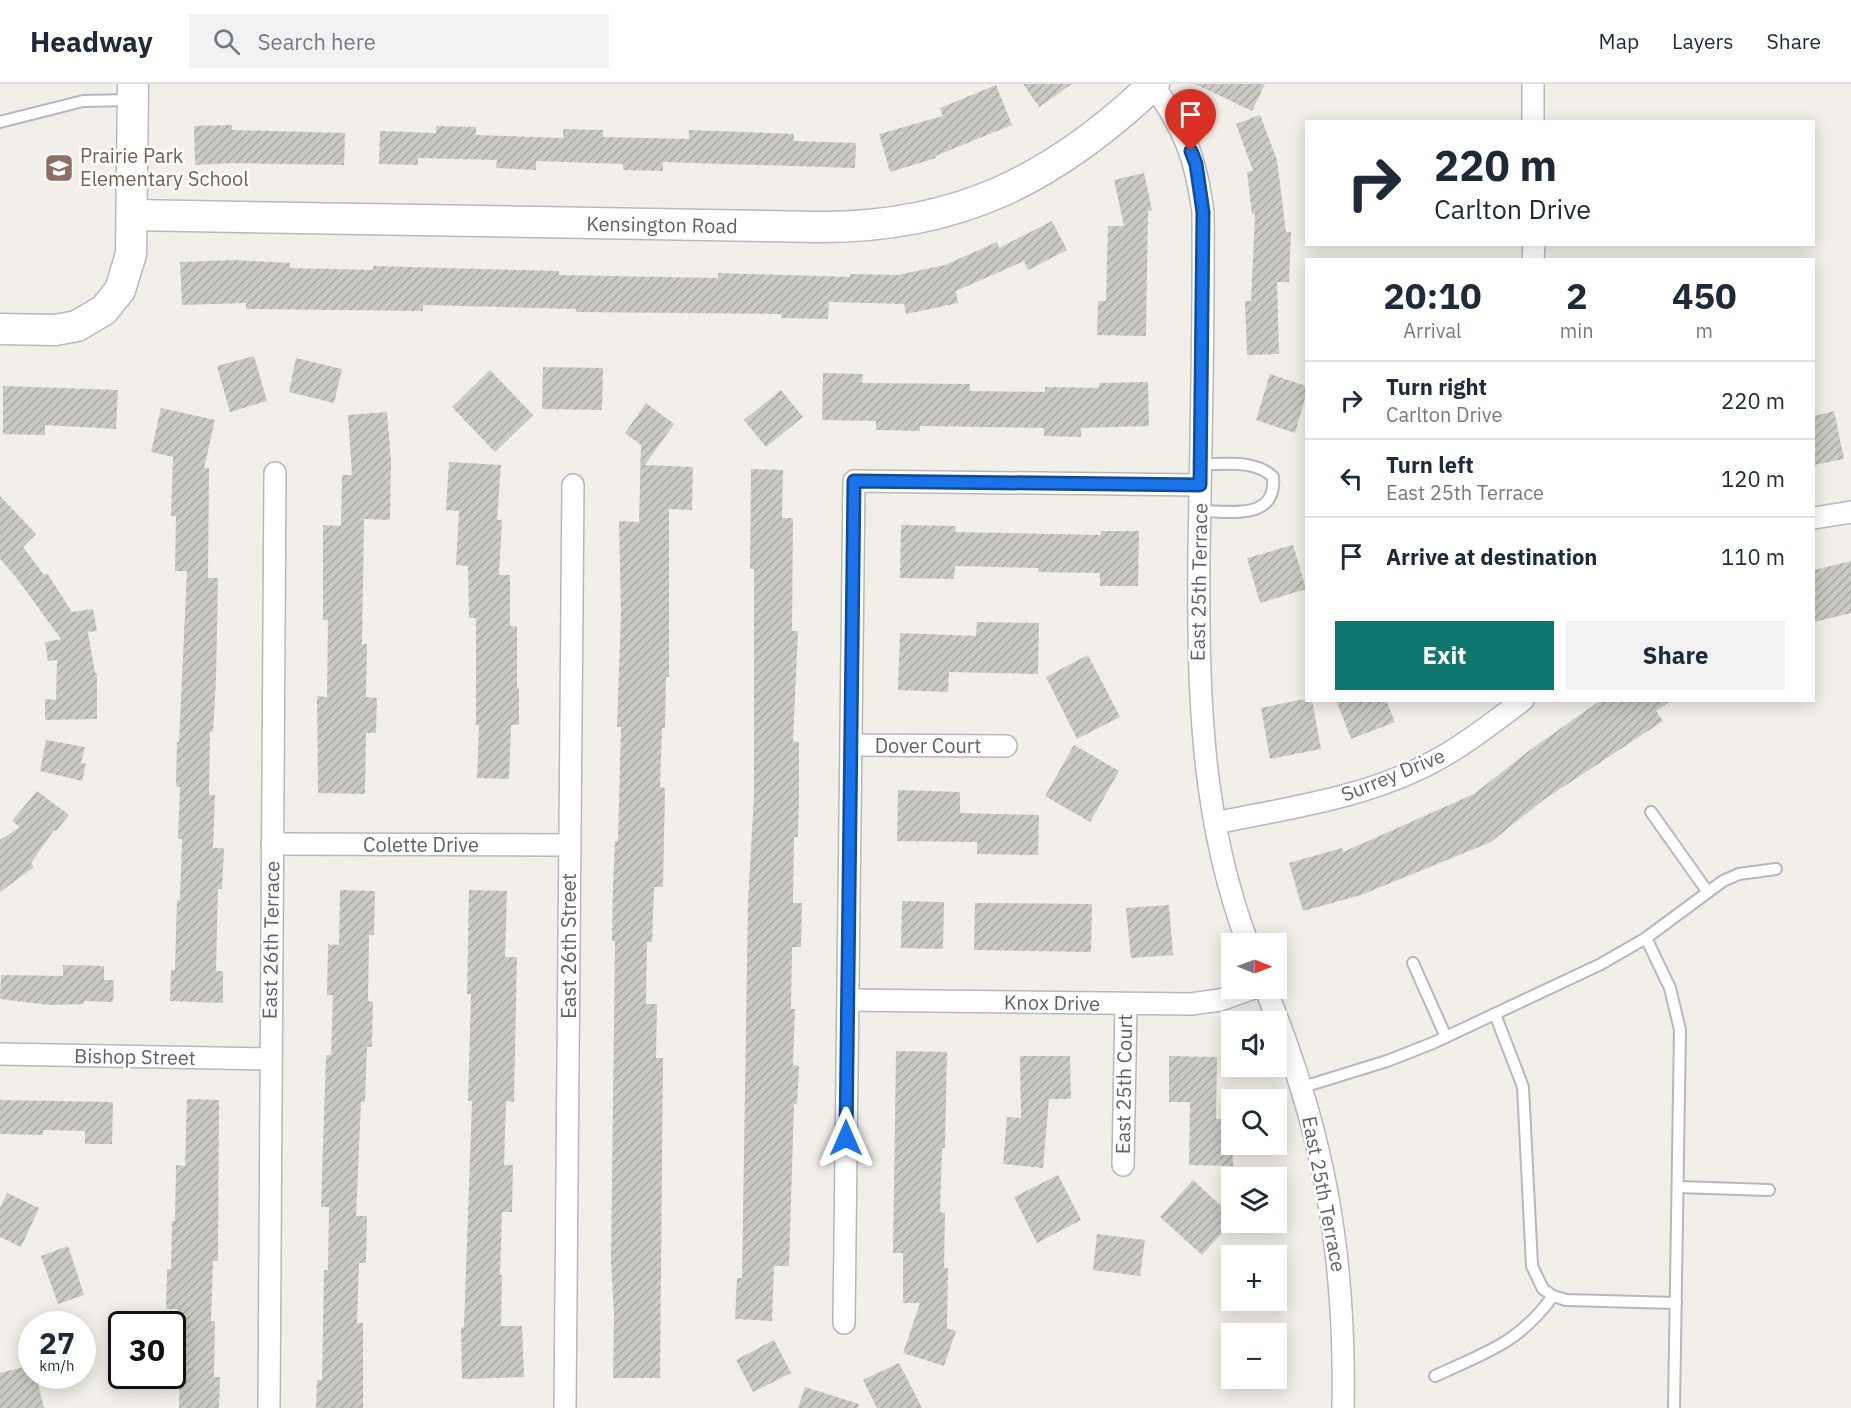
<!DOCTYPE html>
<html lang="en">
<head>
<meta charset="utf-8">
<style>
  :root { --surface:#fff; --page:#f2f2f3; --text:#1f2937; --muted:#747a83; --line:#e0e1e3; --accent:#0f766e }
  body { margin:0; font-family:"IBM Plex Sans",sans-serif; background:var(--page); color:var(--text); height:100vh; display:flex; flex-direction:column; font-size:22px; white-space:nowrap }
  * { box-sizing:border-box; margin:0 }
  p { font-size:20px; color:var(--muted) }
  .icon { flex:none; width:33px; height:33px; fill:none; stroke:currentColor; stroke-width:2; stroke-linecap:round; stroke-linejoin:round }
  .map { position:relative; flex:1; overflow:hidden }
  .panel { position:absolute; left:1305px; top:174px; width:510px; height:444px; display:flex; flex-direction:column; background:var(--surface); border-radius:0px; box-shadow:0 3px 15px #0003 }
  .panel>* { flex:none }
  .banner { position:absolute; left:1305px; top:36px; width:510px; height:126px; border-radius:0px; box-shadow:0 3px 15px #0003; background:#fff; color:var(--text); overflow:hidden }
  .needle { width:39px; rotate:91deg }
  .controls { position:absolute; left:1221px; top:849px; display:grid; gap:12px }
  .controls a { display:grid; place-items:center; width:66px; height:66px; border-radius:0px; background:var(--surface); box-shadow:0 3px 15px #0003; font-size:30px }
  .speed { position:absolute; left:18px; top:1227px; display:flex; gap:12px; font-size:30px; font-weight:700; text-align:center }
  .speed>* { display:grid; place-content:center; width:78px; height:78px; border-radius:50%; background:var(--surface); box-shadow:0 3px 15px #0003; line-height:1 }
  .speed small { font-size:15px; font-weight:400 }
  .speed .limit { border:3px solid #111; border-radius:9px; background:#fff; color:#111 }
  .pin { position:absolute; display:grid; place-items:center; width:51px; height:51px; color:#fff; margin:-62px -26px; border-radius:50% 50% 50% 0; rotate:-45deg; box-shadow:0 0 6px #0007 }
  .pin .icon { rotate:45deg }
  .me { position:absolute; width:66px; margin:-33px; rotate:0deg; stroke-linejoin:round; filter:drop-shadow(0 0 4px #0008) }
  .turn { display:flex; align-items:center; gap:21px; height:126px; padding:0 30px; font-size:27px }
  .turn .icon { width:78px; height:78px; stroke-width:2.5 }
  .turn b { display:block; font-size:42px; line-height:51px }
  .eta { display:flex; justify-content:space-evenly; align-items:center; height:102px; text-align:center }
  .eta b { font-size:36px; font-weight:700; line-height:42px }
  .button { display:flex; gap:12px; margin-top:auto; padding:12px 30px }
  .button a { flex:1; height:69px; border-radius:0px; background:var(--accent); color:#fff; font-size:24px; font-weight:700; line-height:69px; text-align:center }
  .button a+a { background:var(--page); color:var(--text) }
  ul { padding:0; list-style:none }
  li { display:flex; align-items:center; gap:18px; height:78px; padding:0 30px; border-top:2px solid var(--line) }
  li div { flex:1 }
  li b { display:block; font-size:22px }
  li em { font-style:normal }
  header { display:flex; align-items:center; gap:36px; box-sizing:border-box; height:84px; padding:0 30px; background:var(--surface); border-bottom:2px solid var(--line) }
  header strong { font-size:28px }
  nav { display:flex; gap:33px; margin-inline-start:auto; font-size:21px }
  .search { width:420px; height:54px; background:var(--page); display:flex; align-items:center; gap:15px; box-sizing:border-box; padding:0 21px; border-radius:0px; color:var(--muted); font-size:22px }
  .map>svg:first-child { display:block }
  .building { fill:url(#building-hatch) }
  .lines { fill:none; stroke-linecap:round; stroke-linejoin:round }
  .lane-casing { stroke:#b5b8bc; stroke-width:14 }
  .street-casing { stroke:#b5b8bc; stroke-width:24 }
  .secondary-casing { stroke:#b6babf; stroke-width:33 }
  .lane { stroke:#fff; stroke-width:10 }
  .street { stroke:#fff; stroke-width:21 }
  .secondary { stroke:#fff; stroke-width:30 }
  .route-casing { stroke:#114b97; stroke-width:15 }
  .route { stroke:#1a73e8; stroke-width:10 }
  .labels { text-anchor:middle; stroke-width:5; stroke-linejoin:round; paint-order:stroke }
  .education-label { font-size:20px; fill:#785e54; stroke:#fff; text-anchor:start }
  .street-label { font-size:20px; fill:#5f6368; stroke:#fff }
</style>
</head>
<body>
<header>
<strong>Headway</strong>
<div class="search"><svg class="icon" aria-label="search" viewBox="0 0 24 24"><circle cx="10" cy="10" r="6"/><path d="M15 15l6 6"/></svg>Search here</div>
<nav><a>Map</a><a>Layers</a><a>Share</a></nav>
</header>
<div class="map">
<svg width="1851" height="1324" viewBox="0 0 1851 1324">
  <defs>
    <pattern id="building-hatch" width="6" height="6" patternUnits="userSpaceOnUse" patternTransform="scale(1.5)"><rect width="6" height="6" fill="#cccac5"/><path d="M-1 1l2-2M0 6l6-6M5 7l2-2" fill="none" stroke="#a9a8a4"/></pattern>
  </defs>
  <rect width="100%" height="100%" fill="#f1efe8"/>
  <g class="building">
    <path d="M1023 0H1072L1039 23Z"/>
    <path d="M1195 0H1265L1252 27Z"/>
    <path d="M996 1 1012 41 935 72 936 74 890 88 879 50 943 32 940 24Z"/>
    <path d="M1260 31 1277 76 1286 148H1291L1289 198H1277L1279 270 1247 271 1245 217H1251L1255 130H1252L1247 88 1253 87 1236 40Z"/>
    <path d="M232 41V46L345 49 344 81 233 79 195 81 194 42Z"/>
    <path d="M436 42 476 43V51L563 54V45L603 46V53L689 55V46L794 50V57L856 59 855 84 663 78V87L623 86V80L536 77V86L496 84 497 76 418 74V81L379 80 380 47 436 49Z"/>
    <path d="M1144 89 1152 126 1148 127 1146 252 1097 251 1098 217H1106L1108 142H1124L1114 96Z"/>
    <path d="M1052 137 1067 166 1028 186 1024 177 956 207 958 219 906 230 904 220 829 218 828 235 781 234V230L576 228V225L423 221V227L246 225V219L182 221 180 178 235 176 290 179V184L373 186V182L559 187V191L718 194V189L850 193V190L898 191 945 181 997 158 999 164Z"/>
    <path d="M254 272 267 317 230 328 217 282Z"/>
    <path d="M296 274 342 285 334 319 289 308Z"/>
    <path d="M543 283 603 284 602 326 542 325Z"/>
    <path d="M490 286 533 331 495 368 452 323Z"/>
    <path d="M823 289 863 290 862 299 970 300V307L1045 308V303L1099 304V299L1148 298 1149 342 1081 344V353L1044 352V344L920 342V347L876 346V337L822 336Z"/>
    <path d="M1270 290 1306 302V311L1295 349 1256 336Z"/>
    <path d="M3 302 118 306 116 345 45 341V351L3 350Z"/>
    <path d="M781 306 803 333 766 363 744 336Z"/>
    <path d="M646 319 674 340 645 381 693 383 692 426 669 425V593H666L665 644H662L660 703 665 704 663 803H654L652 858H647L646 920H657L656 974H663L660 1294H613L614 1229 611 1179 615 857H612L613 802 615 757H618L621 643H617L621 530 619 437 639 438 641 361 625 349Z"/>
    <path d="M161 324 215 336 204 384H209L208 494H218L216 596 213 648H210L209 711H215L213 764H224L222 805H218L216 887H223V919L170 917 171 886H175L177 816H180L182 755H178L180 703 176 702 177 658H179L187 487H175L176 432H171L173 373 151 368Z"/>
    <path d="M1834 327 1844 375 1814 381V332Z"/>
    <path d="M387 328 391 377 390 436 364 435 362 560H367L366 613 377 614 376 649H366L365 710 318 709 317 612 327 613 328 536H323V441L341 442 342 391H352L348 331Z"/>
    <path d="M449 378 501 381 497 436H502L499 491H510V542H517V604H519V641H511L509 695 477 694 479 641H476V534H469L468 482 456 481 459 427 446 426Z"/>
    <path d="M751 385 783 386 782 434H793L792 547H798L793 657 799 658V712L798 753H794L793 819H802L801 863H792L791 925H795L793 981 799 982 797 1020H794L789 1182H774L772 1237 735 1235 737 1194H742L748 818 754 711V485H750Z"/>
    <path d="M0 412 36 450 23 463 44 491 47 489 72 528 93 525 97 547 88 548 95 589H97V635L45 636V615L56 616 57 576 48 577 45 558 61 555 15 492 0 475Z"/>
    <path d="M901 441 956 442 955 448 1101 451V447H1139L1138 502H1100V489L1038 488V484L955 482 954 495 900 494Z"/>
    <path d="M1293 461 1306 505 1260 519 1247 474Z"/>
    <path d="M1851 477V529L1814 538V486Z"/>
    <path d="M977 538 1039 539 1038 590 949 588 948 608 898 606 900 549 976 552Z"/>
    <path d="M1088 571 1120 633 1077 655 1046 593Z"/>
    <path d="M1299 616H1312L1321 665 1270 675 1261 624Z"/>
    <path d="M1336 616H1386L1395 638 1351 655Z"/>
    <path d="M1601 616H1672L1656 627 1663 637 1542 717 1491 758 1361 811 1303 827 1289 779 1342 764 1343 768 1474 710 1530 666Z"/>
    <path d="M46 656 85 663 81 679 86 680 82 697 40 687Z"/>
    <path d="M1074 661 1119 687 1090 738 1045 712Z"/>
    <path d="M898 706 960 708V729L1039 731 1038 771 977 770V758L897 757Z"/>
    <path d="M37 707 69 731 56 747 54 746 31 779 34 783 0 808V756L20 743 12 737Z"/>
    <path d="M340 806 375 807 374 851H369L368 917 373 918 372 963H367L365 1018H361L356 1132H367L366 1179H359L357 1239H363V1324H316L317 1296H322L324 1186H328L329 1123H321L326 971H331L333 911H327L328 860 339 861Z"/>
    <path d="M469 806 507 807 505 873H517L514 1018 506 1017 504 1081H513L512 1128H502L500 1191H502L501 1242H522L524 1293 462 1295 461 1244 464 1243 472 1017H468L471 910H467Z"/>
    <path d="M902 817 944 818 943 865 901 864Z"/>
    <path d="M975 819 1092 820 1091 868 974 866Z"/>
    <path d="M1169 821 1173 871 1131 874 1126 824Z"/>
    <path d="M63 881 104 882V896H114L113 918 84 917V920L49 921 0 915 1 891 63 892Z"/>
    <path d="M896 967 947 968 945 1064H942L940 1128 945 1129 944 1184H948L947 1244 956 1247 944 1282 903 1269 920 1219H903V1169H893Z"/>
    <path d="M1020 972H1070L1071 1015H1049L1043 1084 1003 1080 1007 1033 1021 1034Z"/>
    <path d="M1169 972 1217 973 1216 1035H1232L1233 1082 1189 1081 1190 1018H1169Z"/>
    <path d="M187 1015 219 1016 218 1177H213L211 1237H215L214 1293H220L219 1324H179L180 1284 176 1283 178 1225H166L167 1185H171L172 1137H175L176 1081 185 1082Z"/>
    <path d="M0 1016 113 1018 112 1060H85V1047L43 1046V1051L0 1050Z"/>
    <path d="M1058 1091 1081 1136 1037 1159 1014 1113Z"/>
    <path d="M1193 1096 1232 1132V1138L1202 1171 1160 1133Z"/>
    <path d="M7 1109 39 1124 21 1163 0 1153V1124Z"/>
    <path d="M1097 1150 1145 1156 1140 1192 1093 1186Z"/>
    <path d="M68 1162 84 1211 58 1220 41 1172Z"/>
    <path d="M774 1256 791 1289 753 1308 736 1276Z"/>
    <path d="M899 1279 922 1324H877L863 1296Z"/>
    <path d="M32 1281V1292H36L44 1324H0V1289Z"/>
    <path d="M805 1303 859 1320 858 1324H798Z"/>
  </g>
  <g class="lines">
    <g class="lane-casing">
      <g id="lane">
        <path d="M0 38 83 17 132 16"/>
        <path d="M1200 427C1230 427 1277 437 1273 393 1255 375 1224 381 1200 380"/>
        <path d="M1651 728 1707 807"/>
        <path d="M1646 854 1670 904 1680 946 1674 1324"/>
        <path d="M1413 879 1446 953"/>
        <path d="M1495 930 1523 1003 1532 1182 1543 1205 1553 1212 1566 1216 1676 1219"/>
        <path d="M1303 1003 1387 977 1433 959 1601 880 1646 854 1723 797 1739 790 1776 785"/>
        <path d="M1678 1103 1769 1106"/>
        <path d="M1435 1292C1486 1268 1518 1260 1553 1212"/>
      </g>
    </g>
    <g class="street-casing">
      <g id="street">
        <path d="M1152 0C1184 43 1196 75 1203 128 1204 240 1201 353 1199 465 1198 600 1199 731 1248 860"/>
        <path d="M1533 0V38"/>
        <path d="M1533 176 1534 160"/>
        <path d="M1814 434 1851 428"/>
        <path d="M851 661 1006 662"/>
        <path d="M1215 739C1294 723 1377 712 1447 670 1474 654 1498 635 1523 616"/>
        <path d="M272 760 569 761"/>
        <path d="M1265 904C1324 1046 1346 1171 1343 1324"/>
        <path d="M848 916 1191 920 1220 916 1254 904"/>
        <path d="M0 970 270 975"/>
        <path d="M1123 1081 1126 920"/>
        <path d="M844 1239 854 397 1200 401"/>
        <path d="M269 1324 275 389"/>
        <path d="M565 1324 573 401"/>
      </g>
    </g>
    <g class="secondary-casing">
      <g id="secondary">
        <path d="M132 131 818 143C958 144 1054 95 1154 0"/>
        <path d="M0 245 55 246 77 242 104 226 120 206 131 170 133 0"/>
      </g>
    </g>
    <use href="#lane" class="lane"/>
    <use href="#street" class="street"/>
    <use href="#secondary" class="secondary"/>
  </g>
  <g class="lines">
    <g class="route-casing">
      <path id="route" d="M846 1054 854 397 1200 401 1203 128 1196 80 1191 67"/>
    </g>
    <use href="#route" class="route"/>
  </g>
  <defs>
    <g id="school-square" transform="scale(1.5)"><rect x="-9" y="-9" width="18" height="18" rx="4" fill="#8d6e63" stroke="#fff"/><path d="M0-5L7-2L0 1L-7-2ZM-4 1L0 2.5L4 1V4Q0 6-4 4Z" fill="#fff"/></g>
  </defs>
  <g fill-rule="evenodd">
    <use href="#school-square" x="59" y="84"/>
  </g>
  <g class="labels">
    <g class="education-label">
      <text x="80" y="79">Prairie Park<tspan x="80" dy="23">Elementary School</tspan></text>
    </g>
    <g class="street-label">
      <text transform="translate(662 141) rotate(1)" y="7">Kensington Road</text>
      <text transform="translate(1199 498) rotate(-89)" y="7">East 25th Terrace</text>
      <text x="928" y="669">Dover Court</text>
      <text transform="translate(1393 691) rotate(-22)" y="7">Surrey Drive</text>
      <text x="421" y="768">Colette Drive</text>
      <text transform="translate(271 856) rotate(-89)" y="7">East 26th Terrace</text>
      <text transform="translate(569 862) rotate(-90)" y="7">East 26th Street</text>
      <text transform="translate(1052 919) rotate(1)" y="7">Knox Drive</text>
      <text transform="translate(135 973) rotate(1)" y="7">Bishop Street</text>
      <text transform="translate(1124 1000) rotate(-89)" y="7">East 25th Court</text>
      <text transform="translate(1324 1110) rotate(79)" y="7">East 25th Terrace</text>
    </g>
  </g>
</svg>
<div class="controls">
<a><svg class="needle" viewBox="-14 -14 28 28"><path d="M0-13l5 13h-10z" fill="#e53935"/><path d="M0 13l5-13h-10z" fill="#747a83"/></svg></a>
<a><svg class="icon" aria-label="sound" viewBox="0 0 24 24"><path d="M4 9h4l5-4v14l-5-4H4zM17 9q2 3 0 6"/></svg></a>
<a><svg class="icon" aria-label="search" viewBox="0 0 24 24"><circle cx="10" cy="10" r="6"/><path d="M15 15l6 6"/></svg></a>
<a><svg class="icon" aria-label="layers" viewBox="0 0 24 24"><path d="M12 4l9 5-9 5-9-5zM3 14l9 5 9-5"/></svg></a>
<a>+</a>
<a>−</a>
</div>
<div class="speed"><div>27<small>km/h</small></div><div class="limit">30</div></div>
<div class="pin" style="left:1191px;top:67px;background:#d93025"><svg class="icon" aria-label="arrive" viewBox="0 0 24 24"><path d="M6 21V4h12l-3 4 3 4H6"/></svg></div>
<svg class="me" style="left:846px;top:1054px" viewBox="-20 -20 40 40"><path d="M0-17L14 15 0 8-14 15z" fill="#1a73e8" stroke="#fff" stroke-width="4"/></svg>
<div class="banner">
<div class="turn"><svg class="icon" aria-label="right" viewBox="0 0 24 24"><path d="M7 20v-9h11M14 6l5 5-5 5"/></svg><div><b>220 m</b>Carlton Drive</div></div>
</div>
<section class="panel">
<div class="eta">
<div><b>20:10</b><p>Arrival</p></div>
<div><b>2</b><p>min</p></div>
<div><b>450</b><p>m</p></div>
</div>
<ul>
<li><svg class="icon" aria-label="right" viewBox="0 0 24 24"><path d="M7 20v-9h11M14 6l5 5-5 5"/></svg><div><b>Turn right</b><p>Carlton Drive</p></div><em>220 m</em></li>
<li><svg class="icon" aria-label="left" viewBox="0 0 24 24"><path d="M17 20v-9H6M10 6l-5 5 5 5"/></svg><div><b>Turn left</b><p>East 25th Terrace</p></div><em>120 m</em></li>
<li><svg class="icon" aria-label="arrive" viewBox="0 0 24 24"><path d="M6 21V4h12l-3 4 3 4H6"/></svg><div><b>Arrive at destination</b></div><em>110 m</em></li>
</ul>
<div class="button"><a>Exit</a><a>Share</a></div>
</section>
</div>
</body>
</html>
